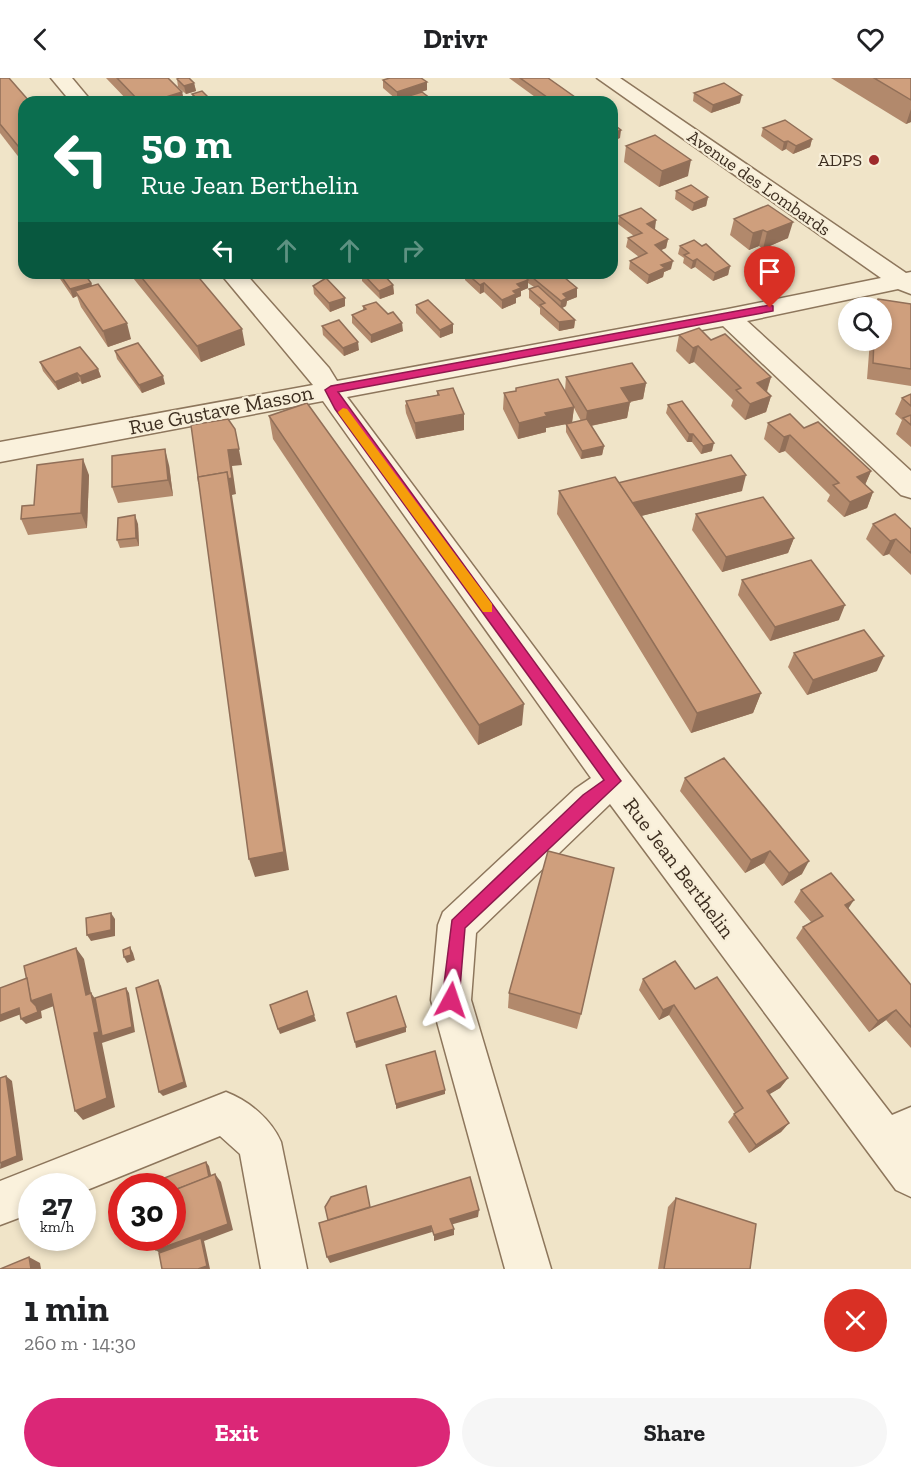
<!DOCTYPE html>
<html lang="en">
<head>
<meta charset="utf-8">
<style>
  :root { --surface:#fff; --page:#f6f6f6; --text:#202124; --muted:#757577; --accent:#db2777 }
  body { margin:0; font-family:"Zilla Slab",serif; background:var(--page); color:var(--text); height:100vh; display:flex; flex-direction:column; font-size:22px; white-space:nowrap }
  * { box-sizing:border-box; margin:0 }
  p { font-size:20px; color:var(--muted) }
  .icon { flex:none; width:33px; height:33px; fill:none; stroke:currentColor; stroke-width:2; stroke-linecap:round; stroke-linejoin:round }
  .map { position:relative; height:1191px; overflow:hidden }
  .side { display:flex; flex-direction:column; background:var(--surface); flex:1 }
  .side>* { flex:none }
  .guide { position:absolute; left:18px; top:18px; width:600px; height:183px; border-radius:18px; box-shadow:0 3px 9px #0003; background:#0b6e4f; color:#fff; overflow:hidden }
  .controls { position:absolute; left:838px; top:219px; display:grid; gap:12px }
  .controls a { display:grid; place-items:center; width:54px; height:54px; border-radius:50%; background:var(--surface); box-shadow:0 3px 9px #0003; font-size:30px }
  .speed { position:absolute; left:18px; top:1095px; display:flex; gap:12px; font-size:30px; font-weight:700; text-align:center }
  .speed>* { display:grid; place-content:center; width:78px; height:78px; border-radius:50%; background:var(--surface); box-shadow:0 3px 9px #0003; line-height:1 }
  .speed small { font-size:15px; font-weight:400 }
  .speed .limit { border:9px solid #d22; background:#fff; color:#111 }
  .pin { position:absolute; display:grid; place-items:center; width:51px; height:51px; color:#fff; margin:-62px -26px; border-radius:50% 50% 50% 0; rotate:-45deg; box-shadow:0 0 6px #0007 }
  .pin .icon { rotate:45deg }
  .me { position:absolute; width:66px; margin:-33px; rotate:5deg; stroke-linejoin:round; filter:drop-shadow(0 0 4px #0008) }
  .turn { display:flex; align-items:center; gap:21px; height:126px; padding:0 24px; font-size:27px }
  .turn .icon { width:78px; height:78px; stroke-width:2.5 }
  .turn b { display:block; font-size:42px; line-height:51px }
  .lanes { display:flex; align-items:center; height:57px; padding:0 24px; background:#0003; justify-content:center; gap:30px; direction:ltr }
  .lanes .off { opacity:.35 }
  .round { display:grid; place-items:center; flex:none; width:63px; height:63px; border-radius:32px; background:var(--page) }
  .summary { display:flex; align-items:center; justify-content:space-between; height:102px; padding:0 24px }
  h1 { font-size:36px; font-weight:700; line-height:45px }
  .cta { display:flex; gap:12px; margin-top:auto; padding:12px 24px }
  .cta a { flex:1; height:69px; border-radius:36px; background:var(--accent); color:#fff; font-size:24px; font-weight:700; line-height:69px; text-align:center }
  .cta a+a { background:var(--page); color:var(--text) }
  header { display:flex; justify-content:space-between; align-items:center; height:78px; padding:0 24px; background:var(--surface); font-size:27px; font-weight:700 }
  .map>svg:first-child { display:block }
  .lines { fill:none; stroke-linecap:round; stroke-linejoin:round }
  .minor-casing { stroke:#8d765c; stroke-width:3 }
  .minor { fill:#faf1dc; fill-rule:evenodd }
  .wall { fill:#b2896c; fill-rule:evenodd }
  .shaded-wall { fill:#916f58 }
  .building { fill:#cf9f7d; stroke:#916f58; stroke-width:1.5 }
  .route { fill:#db2777; stroke:#8e194d; stroke-width:1.5 }
  .slow { fill:#f59e0b }
  .poi-dot { fill:#9e2a2b; stroke:#f7eed8; stroke-width:2 }
  .labels { text-anchor:middle; stroke-width:4.5; stroke-linejoin:round; paint-order:stroke }
  .far-poi-label { font-size:18px; fill:#3d2e20; stroke:#f7eed8; text-anchor:end }
  .far-street-label { font-size:18px; fill:#3d2e20; stroke:#f7eed8 }
  .street-label { font-size:21px; fill:#3d2e20; stroke:#f7eed8 }
</style>
</head>
<body>
<header><svg class="icon" aria-label="back" viewBox="0 0 24 24"><path d="M15 5l-7 7 7 7"/></svg>Drivr<svg class="icon" aria-label="heart" viewBox="0 0 24 24"><path d="M12 20l-8-8c-3-5 5-10 8-4 3-6 11-1 8 4z"/></svg></header>
<div class="map">
<svg width="911" height="1191" viewBox="0 0 911 1191">
  <rect width="100%" height="100%" fill="#f0e4c8"/>
  <g class="lines">
    <g class="minor-casing">
      <g id="minor">
        <path d="M51 0H72L92 24H71Z"/>
        <path d="M597 0H620L906 195 911 194V216L898 211 747 243 911 393V420L901 417 723 248 347 319 626 692 892 1037 911 1029V1119L896 1112 610 726 476 855 471 922 551 1191H505L431 922 438 847 443 834 575 711 591 700 323 323 0 384V364L313 307 220 195H245L329 290 337 303 728 231 881 200Z"/>
        <path d="M226 1014C249 1023 271 1041 281 1064L307 1191H261L240 1076 220 1058 82 1114V1108H32V1135L0 1147V1103Z"/>
      </g>
    </g>
    <use href="#minor" class="minor"/>
  </g>
  <g class="wall">
    <path d="M0 0 24 24V86L0 55Z"/>
    <path d="M106 0H168L182 14 184 22 186 24H129Z"/>
    <path d="M509 0H548L582 24H542Z"/>
    <path d="M831 0H911V44L906 46Z"/>
    <path d="M177 1 194 5 196 13 186 16 178 9Z"/>
    <path d="M383 2 427 12 396 22H397L383 10Z"/>
    <path d="M694 15 740 25 711 35 693 23Z"/>
    <path d="M192 16 210 24H194Z"/>
    <path d="M763 50 812 61 810 69 793 76 786 71 782 73 761 58Z"/>
    <path d="M626 68 688 98 659 109 624 84Z"/>
    <path d="M676 113 708 119 706 128 692 133 675 121Z"/>
    <path d="M619 138 656 142 654 151 668 161 666 170 661 172 671 191 664 194 663 199 647 206 629 191 630 183 639 179 626 169 628 160 634 158 618 146Z"/>
    <path d="M734 141 788 160 763 171 759 168 749 172 730 157Z"/>
    <path d="M680 168 730 188 728 197 713 203 695 189 691 191 683 185 684 180 678 176Z"/>
    <path d="M56 195H84L91 205 92 208 131 261 108 269 81 229 77 218 73 220Z"/>
    <path d="M129 195H195L245 267 201 284Z"/>
    <path d="M362 195 393 207 394 216 380 221 362 203Z"/>
    <path d="M465 195H479L482 198 497 200H526L527 195 542 198 577 219 567 223 566 228 562 230 575 242 574 250 559 253 540 236V230L529 220V211L534 209 528 205V210L521 213V218L516 220V225L502 231 484 214 480 216 465 202Z"/>
    <path d="M313 208 345 220V228L330 234 314 216Z"/>
    <path d="M878 221 911 226V308L867 301 870 262H882V230H875Z"/>
    <path d="M416 227 453 246V255L440 260 416 235Z"/>
    <path d="M363 228 403 253 371 265 352 245V237L363 233Z"/>
    <path d="M322 248 359 272 344 278 323 257Z"/>
    <path d="M679 257 711 262 771 299 767 314 771 318 766 334 745 342 731 328 733 322 694 284 689 286 676 273Z"/>
    <path d="M115 273 165 306 142 315 117 281Z"/>
    <path d="M40 284 98 291 101 299 82 306 80 303 58 312 43 293Z"/>
    <path d="M566 299 646 305 643 321 630 324 627 340 591 348 604 368 602 377 581 381 566 354V346L546 350V354L518 361 503 331 504 315 565 313ZM574 330 581 343 572 344Z"/>
    <path d="M437 313 464 352 416 361 406 335 405 327 406 326V323L437 317Z"/>
    <path d="M911 316V369L896 356 902 342 895 336 902 320Z"/>
    <path d="M668 327 712 373 701 376 692 364H687L666 335Z"/>
    <path d="M269 338 522 647 478 667 273 361Z"/>
    <path d="M768 345 804 350 871 393 865 407 873 414 867 430 844 439 827 423 830 417 785 373 779 375 764 361Z"/>
    <path d="M169 387 173 418 118 425 112 409Z"/>
    <path d="M89 397 87 450 28 457 21 441 34 427Z"/>
    <path d="M618 405 742 413 641 438 761 615 753 635 691 655 557 436 559 413Z"/>
    <path d="M696 436 794 460 788 475 722 494 692 452Z"/>
    <path d="M138 446 139 468 120 470 117 462Z"/>
    <path d="M873 446 911 451V497L889 476 883 478 866 461Z"/>
    <path d="M742 502 839 542 770 563 738 517Z"/>
    <path d="M794 575 877 593 807 617 788 589Z"/>
    <path d="M685 700 802 796 782 808 764 785 745 795 680 713Z"/>
    <path d="M801 812 848 831 911 907V970L886 942 869 954 796 860 803 849 811 844 794 824Z"/>
    <path d="M643 901 695 911 788 1000 780 1010 769 1016 789 1045 781 1054 749 1075 728 1044 735 1035 669 937 659 942 639 912Z"/>
    <path d="M509 915 581 936 577 951 508 930Z"/>
    <path d="M676 1120 750 1191H658L668 1129Z"/>
  </g>
  <g class="shaded-wall">
    <path d="M427 4V12L397 22V14Z"/>
    <path d="M194 5 196 13 186 16 184 8Z"/>
    <path d="M182 14 184 24H150Z"/>
    <path d="M742 17 740 25 711 35 713 27Z"/>
    <path d="M210 21V24H200V23Z"/>
    <path d="M911 31V44L906 46Z"/>
    <path d="M621 52 620 60 612 64V56Z"/>
    <path d="M812 61 810 69 793 76 796 68Z"/>
    <path d="M788 63 786 71 782 73 784 64Z"/>
    <path d="M691 82 688 98 659 109 662 93Z"/>
    <path d="M708 119 706 128 692 133 694 125Z"/>
    <path d="M656 142 655 151 646 154 647 146Z"/>
    <path d="M793 144 788 160 763 171 767 154Z"/>
    <path d="M763 152 759 168 749 172 753 155Z"/>
    <path d="M668 161 666 170 654 175 655 167Z"/>
    <path d="M697 181 695 189 691 191 693 183Z"/>
    <path d="M673 183 671 191 664 194 663 199 647 206 649 197 661 187Z"/>
    <path d="M730 188 728 197 713 203 715 195Z"/>
    <path d="M528 202V210L521 213V218L516 220V225L502 231V222L513 213 517 206Z"/>
    <path d="M91 205 94 213H75L77 218 73 220 70 211Z"/>
    <path d="M484 205V214L480 216V207Z"/>
    <path d="M393 207 394 216 380 221 379 213Z"/>
    <path d="M577 210V219L567 223 566 228 560 231 561 223 563 216Z"/>
    <path d="M345 220V228L330 234 329 225Z"/>
    <path d="M575 242 574 250 559 253V244Z"/>
    <path d="M127 245 131 261 108 269 103 253Z"/>
    <path d="M402 245 403 253 371 265V257Z"/>
    <path d="M453 246V255L440 260V252Z"/>
    <path d="M242 251 245 267 201 284 197 268Z"/>
    <path d="M358 264 359 272 344 278 343 270Z"/>
    <path d="M698 268 694 284 689 286 693 270Z"/>
    <path d="M98 291 101 299 82 306 80 298Z"/>
    <path d="M77 295 80 303 58 312 55 304Z"/>
    <path d="M163 298 165 306 142 315 139 307Z"/>
    <path d="M771 299 766 315 757 305Z"/>
    <path d="M646 305 643 321 619 326 621 310Z"/>
    <path d="M771 318 766 334 745 342 750 326Z"/>
    <path d="M630 324 627 340 585 349 587 333Z"/>
    <path d="M574 329 572 345 546 350V354L518 361 519 345 545 335Z"/>
    <path d="M464 336V352L416 361 415 345Z"/>
    <path d="M235 351 242 387 232 388 236 416 232 417 289 792 255 799 249 781 203 422 199 406 228 372Z"/>
    <path d="M689 356H693L692 364H687Z"/>
    <path d="M790 357 785 373 779 375 784 359Z"/>
    <path d="M714 365 712 373 701 376 703 368Z"/>
    <path d="M604 368 602 377 581 381 582 373Z"/>
    <path d="M165 371 169 387 173 418 168 402Z"/>
    <path d="M83 381 89 397 87 450 81 435Z"/>
    <path d="M871 393 864 409 857 399Z"/>
    <path d="M746 397 742 413 625 442 628 426Z"/>
    <path d="M873 414 867 430 844 439 850 424Z"/>
    <path d="M135 437 138 446 139 468 136 460Z"/>
    <path d="M794 460 788 475 722 494 726 479Z"/>
    <path d="M896 461 889 476 883 478 890 463Z"/>
    <path d="M845 527 839 542 770 563 775 549Z"/>
    <path d="M884 578 877 593 807 617 813 602Z"/>
    <path d="M761 615 753 635 691 655 697 635Z"/>
    <path d="M524 626 522 647 478 667 479 647Z"/>
    <path d="M770 773 764 785 745 795 751 782Z"/>
    <path d="M809 783 802 796 782 808 789 795Z"/>
    <path d="M854 822 846 834 845 827Z"/>
    <path d="M111 835 115 841V858L91 863 87 857Z"/>
    <path d="M130 869 133 875 135 882 127 885 124 879Z"/>
    <path d="M76 870 84 881 91 915 99 926 126 910 129 915 135 954 102 965 115 1029 83 1042 75 1033 86 917Z"/>
    <path d="M158 902 161 908 187 1009 163 1018 159 1014Z"/>
    <path d="M51 916 59 926 41 933 42 940 26 946 21 941 31 923Z"/>
    <path d="M674 927 669 937 659 942 663 932Z"/>
    <path d="M19 930 24 935 0 944V937Z"/>
    <path d="M896 932 886 942 869 954 878 943Z"/>
    <path d="M314 937 316 943 280 956 278 951Z"/>
    <path d="M406 949V954L356 970 355 964Z"/>
    <path d="M6 998 12 1003 23 1082 0 1091Z"/>
    <path d="M788 1000 780 1010 760 1022 767 1013Z"/>
    <path d="M445 1012V1016L396 1031V1026Z"/>
    <path d="M789 1045 781 1054 749 1075 756 1067Z"/>
    <path d="M206 1084 209 1088 213 1105 172 1122Z"/>
    <path d="M215 1096 221 1104 233 1152 204 1163 210 1191H198L163 1178 156 1172Z"/>
    <path d="M479 1132 478 1139 450 1147V1141Z"/>
    <path d="M431 1148 432 1154 330 1185 327 1179Z"/>
    <path d="M454 1151V1157L434 1163V1157Z"/>
    <path d="M29 1179 40 1185 41 1191H31Z"/>
  </g>
  <g class="building">
    <path d="M0 0H9L30 24H24V74H23L0 46Z"/>
    <path d="M117 0H168L182 14 150 24H140Z"/>
    <path d="M179 0H189L194 5 184 8 177 1Z"/>
    <path d="M390 0H421L427 4 397 14 383 2Z"/>
    <path d="M520 0H548L582 24H554Z"/>
    <path d="M874 0H911V22Z"/>
    <path d="M724 5 742 17 713 27 694 15Z"/>
    <path d="M202 13 210 21 200 23 192 16Z"/>
    <path d="M422 14 435 24H375L393 20 396 22Z"/>
    <path d="M184 22 186 24H176Z"/>
    <path d="M785 42 812 61 796 68 788 63 784 64 763 50Z"/>
    <path d="M612 45 621 52 612 56Z"/>
    <path d="M655 57 691 82 662 93 626 68Z"/>
    <path d="M691 107 708 119 694 125 676 113Z"/>
    <path d="M768 127 793 144 767 154 763 152 753 155 734 141Z"/>
    <path d="M641 130 656 142 647 146 668 161 655 167 673 183 661 187 665 190 649 197 630 183 647 175 628 160 642 155 619 138Z"/>
    <path d="M694 162 702 168 706 166 730 188 715 195 697 181 693 183 684 177 689 175 680 168Z"/>
    <path d="M59 195H84L91 205 70 211Z"/>
    <path d="M138 195H195L242 251 197 268Z"/>
    <path d="M362 195H382L393 207 379 213Z"/>
    <path d="M466 195H479L482 198 489 195H492L497 200 510 195H521L528 202 517 206 521 210 513 213 516 216 502 222 484 205 480 207Z"/>
    <path d="M527 195H539L542 198 548 195H559L577 210 563 216 567 220 561 223Z"/>
    <path d="M326 200 345 220 329 225 313 208Z"/>
    <path d="M98 206 127 245 103 253 75 213Z"/>
    <path d="M538 208 575 242 559 244 540 227 545 225 529 211Z"/>
    <path d="M878 221 911 226V291L873 285 874 262H882V230H877Z"/>
    <path d="M428 222 453 246 440 252 416 227Z"/>
    <path d="M376 224 388 236 393 234 402 245 371 257 352 237 366 231 363 228Z"/>
    <path d="M339 242 358 264 343 270 322 248Z"/>
    <path d="M699 250 711 262 725 256 771 299 757 305 771 318 750 326 736 312 741 310 698 268 693 270 679 257Z"/>
    <path d="M138 265 163 298 139 307 115 273Z"/>
    <path d="M80 269 98 291 80 298 77 295 55 304 40 284Z"/>
    <path d="M632 285 646 305 621 310 630 324 587 333 566 299Z"/>
    <path d="M558 301 574 329 545 335 547 338 519 345 504 315 516 313V310Z"/>
    <path d="M453 310 464 336 415 345 406 323 439 317 437 313Z"/>
    <path d="M911 316V328L902 320Z"/>
    <path d="M682 323 714 365 703 368 693 356H689L668 327Z"/>
    <path d="M307 325 524 626 479 647 269 338Z"/>
    <path d="M790 336 804 350 818 344 871 393 857 399 873 414 850 424 833 407 839 405 790 357 784 359 768 345Z"/>
    <path d="M911 337V347L903 340Z"/>
    <path d="M228 341 235 351 239 371 228 372 232 400 228 401 227 394 198 399 199 406 191 347Z"/>
    <path d="M587 341 604 368 582 373 566 346Z"/>
    <path d="M165 371 168 402 112 409V378Z"/>
    <path d="M731 377 746 397 632 425 618 405Z"/>
    <path d="M83 381 81 435 21 441 22 428 34 427 37 387Z"/>
    <path d="M227 394 284 774 249 781 198 399Z"/>
    <path d="M615 399 761 615 697 635 559 413Z"/>
    <path d="M763 419 794 460 726 479 696 436Z"/>
    <path d="M895 436 911 451V475L896 461 890 463 873 446Z"/>
    <path d="M135 437 136 460 117 462 118 440Z"/>
    <path d="M811 482 845 527 775 549 742 502Z"/>
    <path d="M864 552 884 578 813 602 794 575Z"/>
    <path d="M724 680 809 783 789 795 770 773 751 782 685 700Z"/>
    <path d="M548 773 614 790 581 936 509 915Z"/>
    <path d="M831 795 854 822 845 827 911 907V949L896 932 878 943 803 849 823 838 801 812Z"/>
    <path d="M111 835V852L87 857 86 840Z"/>
    <path d="M130 869 131 877 124 879 123 872Z"/>
    <path d="M76 870 86 917 91 915 99 954 94 955 107 1020 75 1033 51 916 31 923 24 888Z"/>
    <path d="M675 883 695 911 717 899 788 1000 767 1013 789 1045 756 1067 734 1036 743 1030 674 927 663 932 643 901Z"/>
    <path d="M27 900 31 923 36 928 38 934 21 941 19 930 0 937V910Z"/>
    <path d="M158 902 184 1004 159 1014 136 910Z"/>
    <path d="M126 910 132 949 102 958 95 920Z"/>
    <path d="M307 913 314 937 278 951 270 927Z"/>
    <path d="M396 918 406 949 355 964 347 935Z"/>
    <path d="M435 973 445 1012 396 1026 386 987Z"/>
    <path d="M6 998 17 1078 0 1085V1000Z"/>
    <path d="M206 1084 209 1099 172 1113V1108H146V1107Z"/>
    <path d="M215 1096 228 1146 156 1172 153 1160H172V1113Z"/>
    <path d="M470 1099 479 1132 450 1141 454 1151 434 1157 431 1148 327 1179 319 1145Z"/>
    <path d="M366 1108 370 1129 328 1142 325 1129 331 1119Z"/>
    <path d="M676 1120 756 1146 750 1191H664Z"/>
    <path d="M201 1160 207 1188 198 1191H162L159 1175Z"/>
    <path d="M29 1179 31 1191H0Z"/>
  </g>
  <path class="route" d="M770 227 773 228V233L338 314 621 703 465 850 459 922 456 927 451 930 445 927 442 922 452 842 583 717 604 702 335 331 325 312 331 308Z"/>
  <path class="slow" d="M343 330 347 331 492 526V534H483L339 336 338 334Z"/>
  <circle class="poi-dot" cx="874" cy="82" r="6"/>
  <g class="labels">
    <g class="far-poi-label">
      <text x="862" y="88">ADPS</text>
    </g>
    <g class="far-street-label">
      <text transform="translate(759 105) rotate(35)" y="6">Avenue des Lombards</text>
    </g>
    <g class="street-label">
      <text transform="translate(221 332) rotate(-11)" y="7">Rue Gustave Masson</text>
      <text transform="translate(679 790) rotate(53)" y="7">Rue Jean Berthelin</text>
    </g>
  </g>
</svg>
<div class="controls">
<a><svg class="icon" aria-label="search" viewBox="0 0 24 24"><circle cx="10" cy="10" r="6"/><path d="M15 15l6 6"/></svg></a>
</div>
<div class="speed"><div>27<small>km/h</small></div><div class="limit">30</div></div>
<div class="pin" style="left:770px;top:230px;background:#d93025"><svg class="icon" aria-label="arrive" viewBox="0 0 24 24"><path d="M6 21V4h12l-3 4 3 4H6"/></svg></div>
<svg class="me" style="left:451px;top:922px" viewBox="-20 -20 40 40"><path d="M0-17L14 15 0 8-14 15z" fill="#db2777" stroke="#fff" stroke-width="4"/></svg>
<div class="guide">
<div class="turn"><svg class="icon" aria-label="left" viewBox="0 0 24 24"><path d="M17 20v-9H6M10 6l-5 5 5 5"/></svg><div><b>50 m</b>Rue Jean Berthelin</div></div>
<div class="lanes"><svg class="icon" aria-label="left" viewBox="0 0 24 24"><path d="M17 20v-9H6M10 6l-5 5 5 5"/></svg><svg class="icon off" aria-label="ahead" viewBox="0 0 24 24"><path d="M12 20V5M6 11l6-6 6 6"/></svg><svg class="icon off" aria-label="ahead" viewBox="0 0 24 24"><path d="M12 20V5M6 11l6-6 6 6"/></svg><svg class="icon off" aria-label="right" viewBox="0 0 24 24"><path d="M7 20v-9h11M14 6l5 5-5 5"/></svg></div>
</div>
</div>
<section class="side">
<div class="summary"><div><h1>1 min</h1><p>260 m · 14:30</p></div><a class="round" style="background:#d93025;color:#fff"><svg class="icon" aria-label="close" viewBox="0 0 24 24"><path d="M6 6l12 12M18 6L6 18"/></svg></a></div>
<div class="cta"><a>Exit</a><a>Share</a></div>
</section>
</body>
</html>
